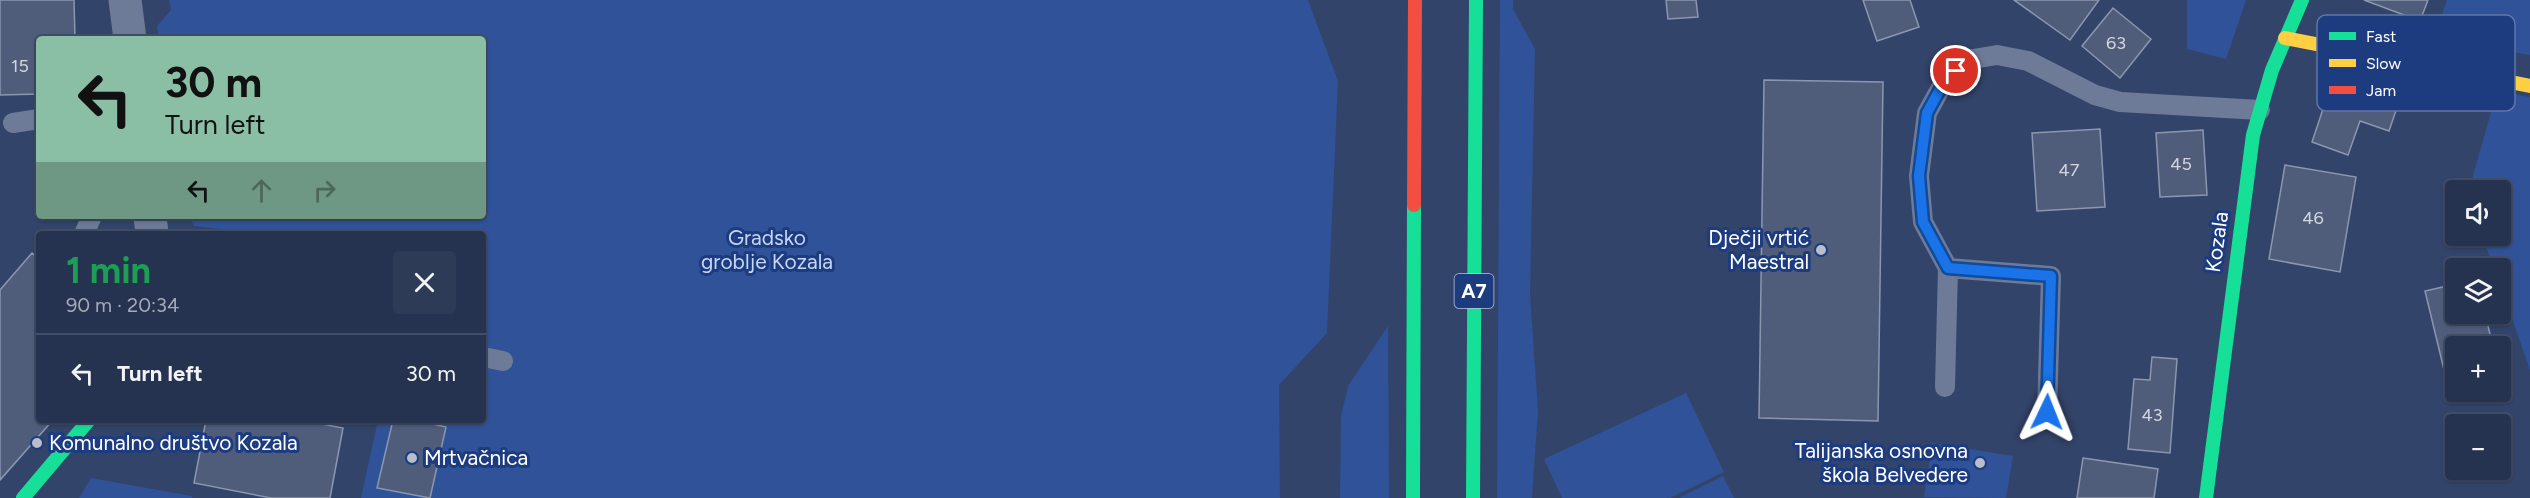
<!DOCTYPE html>
<html lang="en">
<head>
<meta charset="utf-8">
<style>
  :root { --surface:#263350; --page:#2e3b57; --text:#f1f3f6; --muted:#a4aab7; --line:#424e67 }
  body { margin:0; font-family:Figtree,sans-serif; background:var(--page); color:var(--text); height:100vh; display:flex; flex-direction:column; font-size:22px; white-space:nowrap }
  * { box-sizing:border-box; margin:0 }
  p { font-size:20px; color:var(--muted) }
  .icon { flex:none; width:33px; height:33px; fill:none; stroke:currentColor; stroke-width:2; stroke-linecap:round; stroke-linejoin:round }
  .map { position:relative; flex:1; overflow:hidden }
  .sheet { position:absolute; left:36px; top:231px; width:450px; height:192px; display:flex; flex-direction:column; background:var(--surface); border-radius:6px; box-shadow:0 2px 4px #0004,0 0 0 2px var(--line) }
  .sheet>* { flex:none }
  .hud { position:absolute; left:36px; top:36px; width:450px; height:183px; border-radius:6px; box-shadow:0 2px 4px #0004,0 0 0 2px var(--line); background:#8abfa5; color:#111; overflow:hidden }
  .fabs { position:absolute; left:2445px; top:180px; display:grid; gap:12px }
  .fabs a { display:grid; place-items:center; width:66px; height:66px; border-radius:6px; background:var(--surface); box-shadow:0 2px 4px #0004,0 0 0 2px var(--line); font-size:30px }
  .pin { position:absolute; display:grid; place-items:center; width:51px; height:51px; color:#fff; margin:-26px; border:3px solid #fff; border-radius:50%; box-shadow:0 2px 6px #0007 }
  .me { position:absolute; width:66px; margin:-33px; rotate:2deg; stroke-linejoin:round; filter:drop-shadow(0 0 4px #0008) }
  .turn { display:flex; align-items:center; gap:21px; height:126px; padding:0 30px; font-size:27px }
  .turn .icon { width:78px; height:78px; stroke-width:2.5 }
  .turn b { display:block; font-size:42px; line-height:51px }
  .lanes { display:flex; align-items:center; height:57px; padding:0 30px; background:#0003; justify-content:center; gap:30px; direction:ltr }
  .lanes .off { opacity:.35 }
  .round { display:grid; place-items:center; flex:none; width:63px; height:63px; border-radius:6px; background:var(--page) }
  .headline { display:flex; align-items:center; justify-content:space-between; height:102px; padding:0 30px }
  h1 { font-size:36px; font-weight:700; line-height:45px; color:#1e9e55 }
  ul { padding:0; list-style:none }
  li { display:flex; align-items:center; gap:18px; height:78px; padding:0 30px; border-top:2px solid var(--line) }
  li div { flex:1 }
  li b { display:block; font-size:22px }
  li em { font-style:normal }
  .map>svg:first-child { display:block }
  .green { fill:#305298 }
  .building { fill:#4f5d7b; stroke:#8c97af; stroke-width:1.5 }
  .lines { fill:none; stroke-linecap:round; stroke-linejoin:round }
  .lane { stroke:#6e7b98; stroke-width:20 }
  .street { stroke:#6e7b98; stroke-width:33 }
  .fast { stroke:#16e098; stroke-width:14 }
  .slow { stroke:#ffcf43; stroke-width:14 }
  .jam { stroke:#f24e42; stroke-width:14 }
  .route-casing { stroke:#114b97; stroke-width:15 }
  .route { stroke:#1a73e8; stroke-width:10 }
  .poi-dot { fill:#b8becb; stroke:#1d3c80; stroke-width:2 }
  .labels { text-anchor:middle; stroke-width:6; stroke-linejoin:round; paint-order:stroke }
  .number-label { font-size:18px; fill:#d3d6de }
  .shield { fill:#1d3c80; stroke:#bbc4d9; stroke-width:1.5 }
  .shield-label { font-size:20px; font-weight:bold; fill:#fff }
  .park-label { font-size:21px; fill:#c5d6f7; stroke:#1d3c80 }
  .poi-label { font-size:21px; fill:#fff; stroke:#1d3c80; text-anchor:end }
  .street-label { font-size:21px; fill:#fff; stroke:#1d3c80 }
  .key { fill:#1d3c80; stroke:#6176a6; stroke-width:1.5 }
  .key-label { font-size:16px; fill:#fff }
</style>
</head>
<body>
<div class="map">
<svg width="2530" height="498" viewBox="0 0 2530 498">
  <rect width="100%" height="100%" fill="#33446a"/>
  <g class="green">
    <path d="M169 0H1308L1338 81 1327 333 1279 385 1280 498H361L378 420H483V234H265L194 226 189 216H483V39H159L157 26 171 10Z"/>
    <path d="M1500 0H1513V9L1535 49 1530 295 1538 410 1532 498H1497Z"/>
    <path d="M2187 0H2246L2226 59 2187 49Z"/>
    <path d="M2447 0H2530V55L2433 40Z"/>
    <path d="M2497 91 2530 97V370L2501 287 2500 268H2494L2482 236H2500V190H2469Z"/>
    <path d="M1388 326 1389 498H1340L1341 416 1348 386Z"/>
    <path d="M1686 393 1724 472 1670 498H1562L1544 459Z"/>
    <path d="M1932 443 2013 456 2006 498 1924 497Z"/>
    <path d="M1723 476 1734 498H1679Z"/>
    <path d="M91 478 192 496V498H79Z"/>
  </g>
  <g class="building">
    <path d="M0 0H74L75 39H39V94L0 95Z"/>
    <path d="M1666 0H1696L1698 17 1668 19Z"/>
    <path d="M1863 0H1910L1919 27 1877 41Z"/>
    <path d="M2014 0H2099L2070 40Z"/>
    <path d="M2364 0H2428L2420 21Z"/>
    <path d="M2113 8 2151 39 2120 78 2082 46Z"/>
    <path d="M2339 61 2373 73 2377 62 2409 72 2389 131 2360 121 2348 155 2312 142Z"/>
    <path d="M1764 80 1883 82 1878 421 1759 418Z"/>
    <path d="M2100 129 2105 207 2037 211 2032 133Z"/>
    <path d="M2203 130 2207 195 2160 197 2156 133Z"/>
    <path d="M2285 165 2356 177 2340 272 2269 259Z"/>
    <path d="M32 253 39 259V420H53L0 480V290Z"/>
    <path d="M2456 284V314H2485L2493 346H2456V372L2445 374 2425 291Z"/>
    <path d="M2152 357 2177 359 2170 453 2128 449 2134 379 2150 380Z"/>
    <path d="M206 420H301L343 428 330 498H271L194 483Z"/>
    <path d="M393 420H415L446 427 430 498 377 488Z"/>
    <path d="M2083 458 2158 469 2154 498H2077Z"/>
  </g>
  <g class="lines">
    <g class="lane">
      <path d="M13 123 39 119"/>
      <path d="M84 234 92 216"/>
      <path d="M483 357 503 361"/>
      <path d="M1945 387 1948 268"/>
      <path d="M2047 412 2051 276 1948 268 1923 222 1919 176 1927 113 1944 82 1967 60 1997 55 2028 61 2095 95 2120 102 2260 110"/>
    </g>
    <g class="street">
      <path d="M125 0 130 39"/>
      <path d="M150 216 152 234"/>
    </g>
    <g class="fast">
      <path d="M23 498 89 420"/>
      <path d="M1413 498 1414 205"/>
      <path d="M1473 498 1476 0"/>
      <path d="M2206 498 2253 135 2272 70 2302 0"/>
    </g>
    <path class="slow" d="M2285 38 2530 86"/>
    <path class="jam" d="M1414 205 1415 0"/>
  </g>
  <g class="lines">
    <g class="route-casing">
      <path id="route" d="M1956 71 1944 82 1927 113 1919 176 1923 222 1948 268 2051 276 2047 412"/>
    </g>
    <use href="#route" class="route"/>
  </g>
  <g class="poi-dot">
    <circle cx="1821" cy="250" r="6"/>
    <circle cx="37" cy="443" r="6"/>
    <circle cx="412" cy="458" r="6"/>
    <circle cx="1980" cy="463" r="6"/>
  </g>
  <g class="labels">
    <g class="number-label">
      <text x="2116" y="49">63</text>
      <text x="20" y="72">15</text>
      <text x="2181" y="170">45</text>
      <text x="2069" y="176">47</text>
      <text x="2313" y="224">46</text>
      <text x="2152" y="421">43</text>
    </g>
    <rect class="shield" x="1454.5" y="274" width="39" height="34" rx="4.5"/>
    <g class="shield-label">
      <text x="1474" y="298">A7</text>
    </g>
    <g class="park-label">
      <text x="767" y="245">Gradsko<tspan x="767" dy="24">groblje Kozala</tspan></text>
    </g>
    <g class="poi-label">
      <text x="1809" y="245">Dječji vrtić<tspan x="1809" dy="24">Maestral</tspan></text>
      <text x="49" y="450" text-anchor="start">Komunalno društvo Kozala</text>
      <text x="1968" y="458">Talijanska osnovna<tspan x="1968" dy="24">škola Belvedere</tspan></text>
      <text x="424" y="465" text-anchor="start">Mrtvačnica</text>
    </g>
    <g class="street-label">
      <text transform="translate(2217 242) rotate(-82)" y="7">Kozala</text>
    </g>
  </g>
  <rect x="2317" y="15" width="198" height="96" rx="9" class="key"/>
  <rect x="2329" y="32" width="27" height="8" fill="#16e098"/>
  <rect x="2329" y="59" width="27" height="8" fill="#ffcf43"/>
  <rect x="2329" y="86" width="27" height="8" fill="#f24e42"/>
  <g class="key-label">
    <text x="2366" y="42">Fast</text>
    <text x="2366" y="69">Slow</text>
    <text x="2366" y="96">Jam</text>
  </g>
</svg>
<div class="fabs">
<a><svg class="icon" aria-label="sound" viewBox="0 0 24 24"><path d="M4 9h4l5-4v14l-5-4H4zM17 9q2 3 0 6"/></svg></a>
<a><svg class="icon" aria-label="layers" viewBox="0 0 24 24"><path d="M12 4l9 5-9 5-9-5zM3 14l9 5 9-5"/></svg></a>
<a>+</a>
<a>−</a>
</div>
<div class="pin" style="left:1956px;top:71px;background:#d93025"><svg class="icon" aria-label="arrive" viewBox="0 0 24 24"><path d="M6 21V4h12l-3 4 3 4H6"/></svg></div>
<svg class="me" style="left:2047px;top:412px" viewBox="-20 -20 40 40"><path d="M0-17L14 15 0 8-14 15z" fill="#1a73e8" stroke="#fff" stroke-width="4"/></svg>
<div class="hud">
<div class="turn"><svg class="icon" aria-label="left" viewBox="0 0 24 24"><path d="M17 20v-9H6M10 6l-5 5 5 5"/></svg><div><b>30 m</b>Turn left</div></div>
<div class="lanes"><svg class="icon" aria-label="left" viewBox="0 0 24 24"><path d="M17 20v-9H6M10 6l-5 5 5 5"/></svg><svg class="icon off" aria-label="ahead" viewBox="0 0 24 24"><path d="M12 20V5M6 11l6-6 6 6"/></svg><svg class="icon off" aria-label="right" viewBox="0 0 24 24"><path d="M7 20v-9h11M14 6l5 5-5 5"/></svg></div>
</div>
<section class="sheet">
<div class="headline"><div><h1>1 min</h1><p>90 m · 20:34</p></div><a class="round"><svg class="icon" aria-label="close" viewBox="0 0 24 24"><path d="M6 6l12 12M18 6L6 18"/></svg></a></div>
<ul>
<li><svg class="icon" aria-label="left" viewBox="0 0 24 24"><path d="M17 20v-9H6M10 6l-5 5 5 5"/></svg><div><b>Turn left</b></div><em>30 m</em></li>
</ul>
</section>
</div>
</body>
</html>
